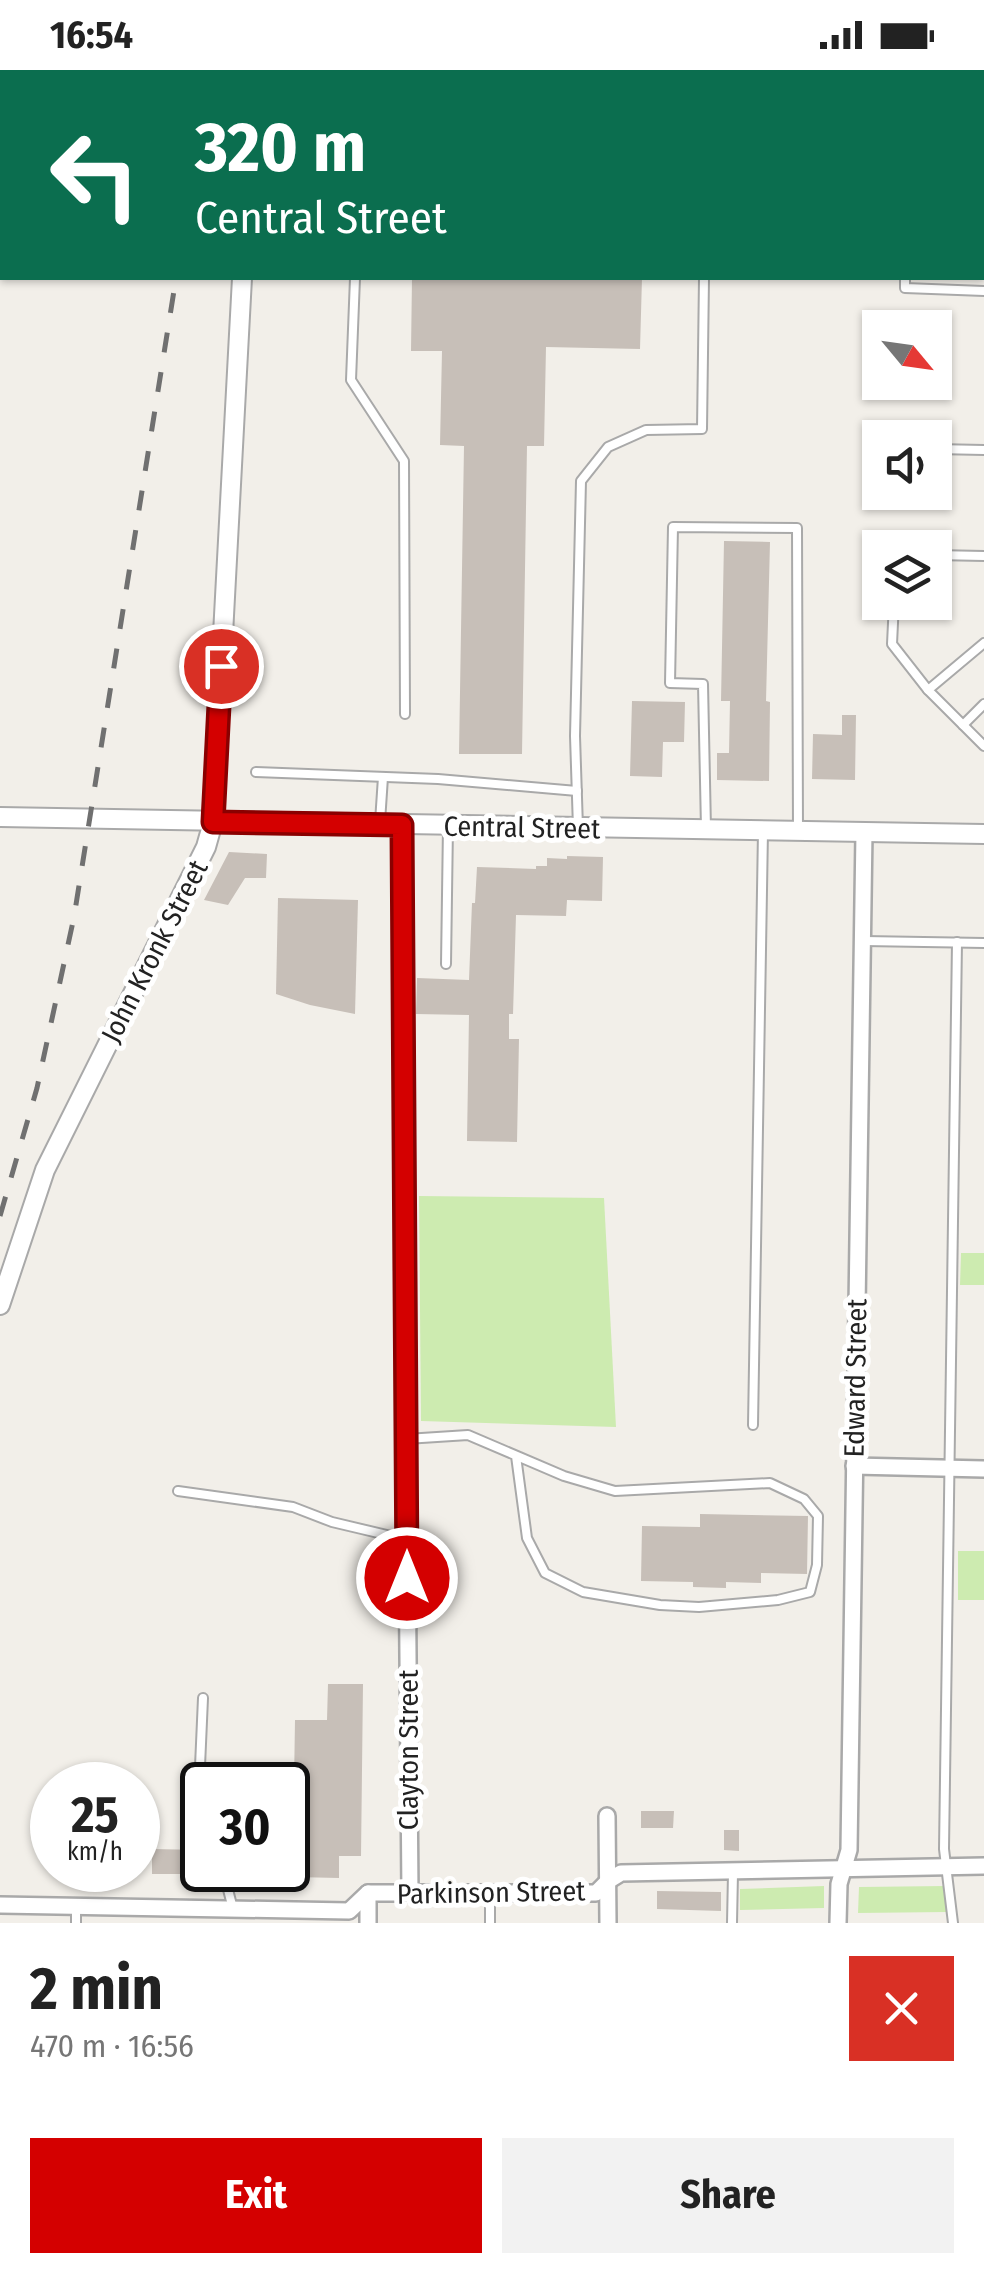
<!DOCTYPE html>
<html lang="en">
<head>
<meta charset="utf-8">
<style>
  :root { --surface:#fff; --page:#f2f2f2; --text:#222; --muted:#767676; --accent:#d40000 }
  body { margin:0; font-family:"Fira Sans Condensed",sans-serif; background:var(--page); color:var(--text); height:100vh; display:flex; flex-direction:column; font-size:38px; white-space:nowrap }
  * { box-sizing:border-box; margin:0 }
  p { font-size:32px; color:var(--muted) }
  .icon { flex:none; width:55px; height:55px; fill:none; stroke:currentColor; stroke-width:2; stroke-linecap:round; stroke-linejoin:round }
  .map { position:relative; height:1853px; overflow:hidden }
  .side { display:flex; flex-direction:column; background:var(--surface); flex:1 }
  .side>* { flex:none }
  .banner { position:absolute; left:0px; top:0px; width:985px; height:210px; box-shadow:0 2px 8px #0004; background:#0b6e4f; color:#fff; overflow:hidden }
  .needle { width:65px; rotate:119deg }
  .tools { position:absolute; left:862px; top:240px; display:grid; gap:20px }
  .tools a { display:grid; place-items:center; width:90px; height:90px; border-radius:0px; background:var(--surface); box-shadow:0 2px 8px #0004; font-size:50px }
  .speed { position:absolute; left:30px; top:1692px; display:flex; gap:20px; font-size:50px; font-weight:700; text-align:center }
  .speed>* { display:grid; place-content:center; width:130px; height:130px; border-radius:50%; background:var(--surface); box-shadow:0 2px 8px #0004; line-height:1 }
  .speed small { font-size:25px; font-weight:400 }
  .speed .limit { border:5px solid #111; border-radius:15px; background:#fff; color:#111 }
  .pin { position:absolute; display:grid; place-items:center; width:85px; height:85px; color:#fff; margin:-42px; border:5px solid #fff; border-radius:50%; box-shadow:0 2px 10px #0007 }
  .me { position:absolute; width:110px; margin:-55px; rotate:0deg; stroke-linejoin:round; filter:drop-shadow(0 0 8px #0008) }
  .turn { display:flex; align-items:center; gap:35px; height:210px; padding:0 30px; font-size:45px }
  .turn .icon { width:130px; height:130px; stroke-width:2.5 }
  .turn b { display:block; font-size:70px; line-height:85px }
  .round { display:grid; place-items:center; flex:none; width:105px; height:105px; border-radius:0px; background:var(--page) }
  .summary { display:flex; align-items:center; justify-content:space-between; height:170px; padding:0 30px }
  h1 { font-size:60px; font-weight:700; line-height:75px }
  .cta { display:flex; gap:20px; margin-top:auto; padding:20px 30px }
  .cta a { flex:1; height:115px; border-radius:0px; background:var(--accent); color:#fff; font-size:40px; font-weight:700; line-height:115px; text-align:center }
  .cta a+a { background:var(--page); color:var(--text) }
  .status { display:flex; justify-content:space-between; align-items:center; height:70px; padding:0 50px; background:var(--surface); direction:ltr }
  .status svg { height:28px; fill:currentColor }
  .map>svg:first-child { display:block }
  .grass { fill:#cdebb0 }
  .building { fill:#c7bfb8 }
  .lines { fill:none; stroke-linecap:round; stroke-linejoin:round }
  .service-casing { stroke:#a9a9a9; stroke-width:12 }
  .minor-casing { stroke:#a9a9a9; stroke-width:20 }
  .tertiary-casing { stroke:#a9a9a9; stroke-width:22 }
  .service { stroke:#fff; stroke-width:8 }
  .minor { stroke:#fff; stroke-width:15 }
  .tertiary { stroke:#fff; stroke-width:18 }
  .rail { stroke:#707070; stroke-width:5; stroke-dasharray:20 20; stroke-linecap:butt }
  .route-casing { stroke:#8a0000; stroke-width:25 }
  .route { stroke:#d40000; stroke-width:18 }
  .labels { text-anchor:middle; stroke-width:10; stroke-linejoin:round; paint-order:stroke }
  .street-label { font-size:28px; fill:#222; stroke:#fff }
</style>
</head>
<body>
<div class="status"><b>16:54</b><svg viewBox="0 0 49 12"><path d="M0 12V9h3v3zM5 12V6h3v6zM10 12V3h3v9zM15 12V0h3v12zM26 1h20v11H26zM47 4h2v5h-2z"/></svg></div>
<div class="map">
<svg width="984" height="1853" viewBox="0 0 984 1853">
  <rect width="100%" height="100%" fill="#f2efe9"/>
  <g class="grass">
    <path d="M419 1126 604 1128 616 1357 421 1351Z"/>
    <path d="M961 1183H984V1215H960Z"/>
    <rect x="958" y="1481" width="26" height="49"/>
    <path d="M824 1816V1838L740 1840V1819Z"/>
    <path d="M945 1816 947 1842 858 1843 859 1817Z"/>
  </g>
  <g class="building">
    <path d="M412 208H642L640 279 546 277 544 376H527L522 684H459L464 376 440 375 442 281H411Z"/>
    <path d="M724 471 770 472 766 631 770 632 769 711 717 710V683H729L730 631H721Z"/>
    <path d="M632 631 685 632 684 672H663L662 707 630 706Z"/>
    <path d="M842 645H856L855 710 812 709 813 664 842 665Z"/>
    <path d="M229 782 267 784 266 808H245L228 835 204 830Z"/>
    <path d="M567 786 603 787 602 831 567 830 566 846 516 845 513 944H509V969H519L517 1072 467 1071 469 945 416 944 417 908 469 910 472 833H475L477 797 536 799V796H547V788L567 789Z"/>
    <path d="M278 828 358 830 355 944 310 935 276 924Z"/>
    <path d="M700 1444 808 1446 807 1504 761 1503V1513L726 1512V1518L693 1517V1512L641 1511 642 1456 700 1457Z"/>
    <path d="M328 1614H363L361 1786H339V1808L295 1807V1751H288V1713H294L295 1650H327Z"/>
    <path d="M641 1741H674L673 1758H641Z"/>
    <path d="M724 1760H739V1781L724 1780Z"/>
    <path d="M152 1779 202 1780V1804H152Z"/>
    <path d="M657 1821 721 1822V1841L657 1839Z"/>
  </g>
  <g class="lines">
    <g class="service-casing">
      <g id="service">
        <path d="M363 2V0"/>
        <path d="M707 2V0"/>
        <path d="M907 2V1L984 2"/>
        <path d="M355 208 351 310 404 391 405 644"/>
        <path d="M905 208V218L984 221"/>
        <path d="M935 379 984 380"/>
        <path d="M935 485 984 486"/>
        <path d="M894 532 892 574 928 620"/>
        <path d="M984 573 928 620 984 676"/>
        <path d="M963 655 984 634"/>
        <path d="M256 702 438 709 577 721"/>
        <path d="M380 752 383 707"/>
        <path d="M578 758 575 666 581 411 608 377 646 360 702 359 704 208"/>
        <path d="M706 759 703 614 670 613 673 457 797 458 798 761"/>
        <path d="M864 871 984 873"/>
        <path d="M446 894 448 756"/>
        <path d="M753 1355 763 761"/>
        <path d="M406 1369 468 1365 564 1406 615 1421 770 1413 804 1429 818 1446 817 1495 810 1522 778 1530 699 1537 660 1535 583 1522 545 1503 527 1468 516 1386"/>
        <path d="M178 1421 293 1437 332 1452 391 1466 407 1468"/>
        <path d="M202 1748 198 1742 203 1628"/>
        <path d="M223 1800 233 1839"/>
        <path d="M490 1823V1853"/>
        <path d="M76 1836V1853"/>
        <path d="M732 1853 733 1803"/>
        <path d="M953 1853 944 1779 957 872"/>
      </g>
    </g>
    <g class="minor-casing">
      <g id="minor">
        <path d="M401 755 410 1824"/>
        <path d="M854 1396 984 1399"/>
        <path d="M607 1746 608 1853"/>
        <path d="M368 1823V1853"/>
        <path d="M0 1835 349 1841 368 1823H596L608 1811 621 1803 984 1796"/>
        <path d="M838 1853 839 1814 849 1780 864 762"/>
      </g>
    </g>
    <g class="tertiary-casing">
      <g id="tertiary">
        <path d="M261 2V0"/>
        <path d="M0 747 984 764"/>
        <path d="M0 1235 45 1100 206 777 213 752 242 208"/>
      </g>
    </g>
    <use href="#service" class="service"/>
    <use href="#minor" class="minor"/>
    <use href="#tertiary" class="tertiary"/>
    <g class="rail">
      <path d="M201 2V0"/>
      <path d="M0 1146 37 1018 74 847 176 208"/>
    </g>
  </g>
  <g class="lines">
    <g class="route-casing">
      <path id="route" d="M221 596 213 752 402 755 407 1508"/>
    </g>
    <use href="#route" class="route"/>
  </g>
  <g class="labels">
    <g class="street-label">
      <text transform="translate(522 757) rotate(1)" y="10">Central Street</text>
      <text transform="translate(154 881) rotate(-63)" y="10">John Kronk Street</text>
      <text transform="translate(855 1308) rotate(-89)" y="10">Edward Street</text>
      <text transform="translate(408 1680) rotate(-90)" y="10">Clayton Street</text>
      <text transform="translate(491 1822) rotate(-1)" y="10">Parkinson Street</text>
    </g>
  </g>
</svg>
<div class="tools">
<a><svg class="needle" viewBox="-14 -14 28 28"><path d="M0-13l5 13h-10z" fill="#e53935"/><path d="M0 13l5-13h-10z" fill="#767676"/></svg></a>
<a><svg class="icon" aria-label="sound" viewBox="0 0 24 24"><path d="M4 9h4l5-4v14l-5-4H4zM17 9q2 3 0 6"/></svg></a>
<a><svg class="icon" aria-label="layers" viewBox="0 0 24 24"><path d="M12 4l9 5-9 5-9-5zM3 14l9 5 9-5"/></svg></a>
</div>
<div class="speed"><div>25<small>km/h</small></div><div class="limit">30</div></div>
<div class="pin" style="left:221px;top:596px;background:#d93025"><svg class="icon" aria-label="arrive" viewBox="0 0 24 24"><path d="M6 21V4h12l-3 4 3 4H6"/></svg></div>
<svg class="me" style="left:407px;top:1508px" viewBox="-20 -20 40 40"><circle r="17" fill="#d40000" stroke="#fff" stroke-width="3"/><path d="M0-11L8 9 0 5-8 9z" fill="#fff"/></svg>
<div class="banner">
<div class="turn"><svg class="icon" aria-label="left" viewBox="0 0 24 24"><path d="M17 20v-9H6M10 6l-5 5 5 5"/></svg><div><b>320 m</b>Central Street</div></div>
</div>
</div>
<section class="side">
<div class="summary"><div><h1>2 min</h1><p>470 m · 16:56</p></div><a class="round" style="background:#d93025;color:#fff"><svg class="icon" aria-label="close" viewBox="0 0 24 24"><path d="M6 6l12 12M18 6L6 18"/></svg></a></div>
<div class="cta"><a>Exit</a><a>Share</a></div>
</section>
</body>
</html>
